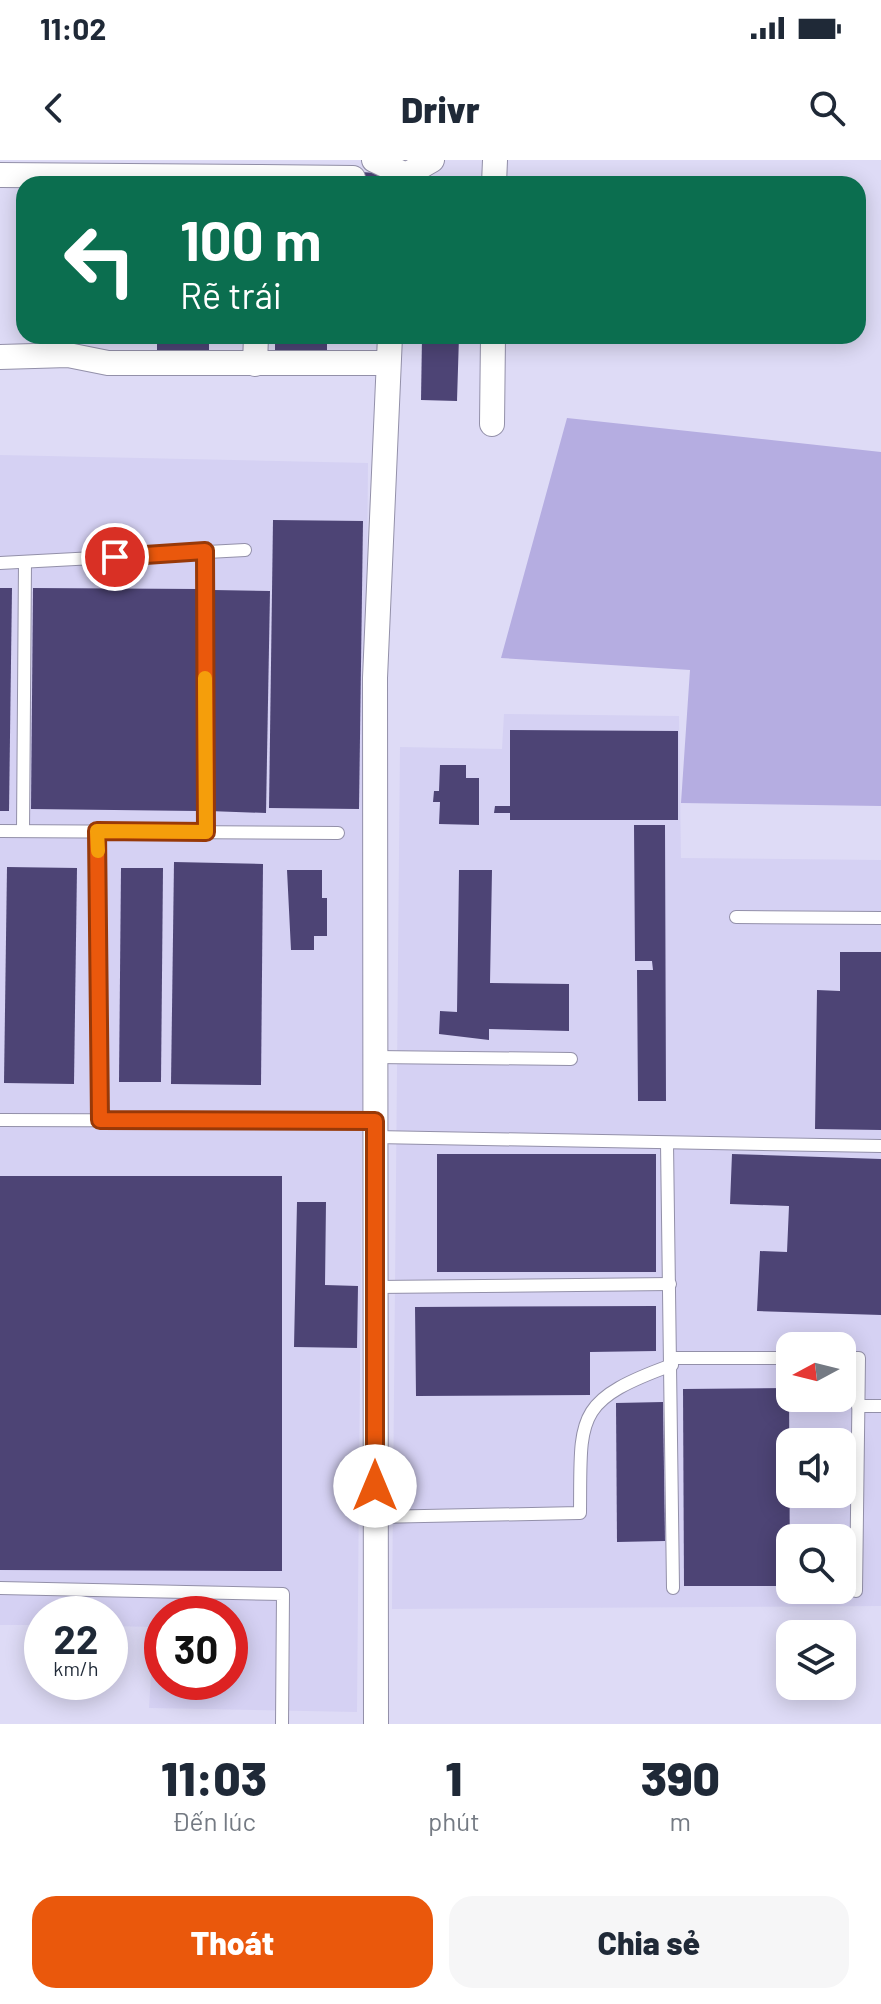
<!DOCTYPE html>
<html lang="vi">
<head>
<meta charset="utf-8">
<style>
  :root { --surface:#fff; --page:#f6f6f7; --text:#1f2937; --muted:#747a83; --accent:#ea580c }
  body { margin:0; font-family:Barlow,sans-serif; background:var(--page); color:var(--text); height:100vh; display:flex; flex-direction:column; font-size:30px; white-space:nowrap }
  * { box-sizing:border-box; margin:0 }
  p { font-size:26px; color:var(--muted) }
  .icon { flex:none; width:44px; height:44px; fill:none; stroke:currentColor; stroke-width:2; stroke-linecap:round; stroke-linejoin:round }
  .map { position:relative; height:1564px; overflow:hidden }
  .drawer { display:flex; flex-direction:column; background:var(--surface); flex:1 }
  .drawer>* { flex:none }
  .guide { position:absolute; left:16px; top:16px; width:850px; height:168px; border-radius:24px; box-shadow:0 4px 20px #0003; background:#0b6e4f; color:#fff; overflow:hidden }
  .needle { width:52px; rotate:263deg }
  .fabs { position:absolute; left:776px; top:1172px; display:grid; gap:16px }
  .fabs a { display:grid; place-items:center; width:80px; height:80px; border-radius:16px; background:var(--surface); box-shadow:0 4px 20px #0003; font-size:40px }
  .speed { position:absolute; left:24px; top:1436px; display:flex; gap:16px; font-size:40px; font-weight:700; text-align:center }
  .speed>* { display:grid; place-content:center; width:104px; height:104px; border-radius:50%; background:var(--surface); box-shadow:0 4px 20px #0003; line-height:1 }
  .speed small { font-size:20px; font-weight:400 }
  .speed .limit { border:12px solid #d22; background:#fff; color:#111 }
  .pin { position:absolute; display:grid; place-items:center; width:68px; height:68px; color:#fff; margin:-34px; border:4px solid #fff; border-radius:50%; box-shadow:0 2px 8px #0007 }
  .me { position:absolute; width:88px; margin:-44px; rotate:0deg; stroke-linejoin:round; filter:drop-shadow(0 0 6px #0008) }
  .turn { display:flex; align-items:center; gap:28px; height:168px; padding:0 32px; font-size:36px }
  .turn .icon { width:104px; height:104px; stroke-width:2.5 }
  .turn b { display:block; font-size:56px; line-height:68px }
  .eta { display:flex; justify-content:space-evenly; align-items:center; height:136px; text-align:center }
  .eta b { font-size:48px; font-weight:800; line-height:56px }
  .cta { display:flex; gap:16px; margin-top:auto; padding:16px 32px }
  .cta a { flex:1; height:92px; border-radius:24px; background:var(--accent); color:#fff; font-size:32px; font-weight:800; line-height:92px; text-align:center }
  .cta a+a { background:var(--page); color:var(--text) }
  .status { display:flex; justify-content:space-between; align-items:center; height:56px; padding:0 40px; background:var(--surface); direction:ltr }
  .status svg { height:22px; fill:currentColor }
  header { display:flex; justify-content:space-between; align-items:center; height:104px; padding:0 32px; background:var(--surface); font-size:36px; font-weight:800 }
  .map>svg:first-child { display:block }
  .built { fill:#d5d1f3; fill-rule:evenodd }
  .green { fill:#b5ade1 }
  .building { fill:#4d4475 }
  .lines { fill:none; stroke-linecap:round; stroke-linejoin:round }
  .lane-casing { stroke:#9390a9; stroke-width:14 }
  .street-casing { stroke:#9390a9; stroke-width:26 }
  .lane { stroke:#fff; stroke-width:12 }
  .street { stroke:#fff; stroke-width:24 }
  .route-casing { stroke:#983908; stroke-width:20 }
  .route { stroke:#ea580c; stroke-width:14 }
  .slow { stroke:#f59e0b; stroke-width:14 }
</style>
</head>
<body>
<div class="status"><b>11:02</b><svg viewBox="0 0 49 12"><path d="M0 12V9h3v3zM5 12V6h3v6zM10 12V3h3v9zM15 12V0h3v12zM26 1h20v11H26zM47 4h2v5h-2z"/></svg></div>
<header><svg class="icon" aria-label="back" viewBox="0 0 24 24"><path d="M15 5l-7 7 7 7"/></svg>Drivr<svg class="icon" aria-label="search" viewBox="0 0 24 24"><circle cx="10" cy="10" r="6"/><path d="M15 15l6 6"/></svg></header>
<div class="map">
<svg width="881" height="1564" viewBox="0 0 881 1564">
  <rect width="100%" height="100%" fill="#dedbf6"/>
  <g class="built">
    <path d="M0 295 368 303 357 1552 149 1548 154 1467 110 1466V1454H42V1465H0ZM162 1454H230V1522H162Z"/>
    <path d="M504 554 679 556 681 698 881 700V1446L392 1449 400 587 502 589ZM790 1186H842V1238H790ZM790 1282H842V1334H790ZM790 1378H842V1430H790Z"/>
  </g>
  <path class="green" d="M567 258 881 292V646L681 643 690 510 501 498Z"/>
  <g class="building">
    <path d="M360 12 395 14V24H360Z"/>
    <rect x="157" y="176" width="52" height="16"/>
    <path d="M275 176H327V194L275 193Z"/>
    <path d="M422 176H459L457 241 421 240Z"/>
    <path d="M273 360 363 361 359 649 269 648Z"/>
    <path d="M0 428H12L9 651H0Z"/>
    <path d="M33 428 198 429 197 651 31 649Z"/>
    <path d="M213 430 270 431 266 653 209 651Z"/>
    <path d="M510 570 678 571V660H510V653H494L495 646H510Z"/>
    <path d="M440 605H466V618H479V665L439 664 440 642H433L434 631H439Z"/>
    <path d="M634 665H665L666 941H638L637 810H653L652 801H635Z"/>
    <path d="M174 702 263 704 261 925 171 924Z"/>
    <path d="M7 707 77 708 74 924 4 923Z"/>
    <path d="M121 708H163L161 922H119Z"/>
    <path d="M287 710H322V738H327V776H314V790H291Z"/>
    <path d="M459 710H492L490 823 569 824V871L489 869V880L439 874 440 851 457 852Z"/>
    <path d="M840 792H881V970L815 969 817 830 840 831Z"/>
    <rect x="437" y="994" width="219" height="118"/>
    <path d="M732 994 881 999V1155L757 1151 760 1091 787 1092 789 1046 730 1044Z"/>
    <path d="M0 1016H282V1411L0 1410Z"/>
    <path d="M297 1042H326L325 1125 358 1126 357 1188 294 1187Z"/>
    <path d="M656 1146V1191L590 1192V1235L416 1236 415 1147Z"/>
    <path d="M789 1228 790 1426H684L683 1229Z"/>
    <path d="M663 1242 665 1381 617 1382 616 1243Z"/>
  </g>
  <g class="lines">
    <g class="lane-casing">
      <g id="lane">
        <path d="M205 391 206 672"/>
        <path d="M0 403 245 390"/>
        <path d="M0 671 338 673"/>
        <path d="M23 671 25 402"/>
        <path d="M97 671 100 960"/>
        <path d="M736 757 881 758"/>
        <path d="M375 897 571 899"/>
        <path d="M0 960 375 961"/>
        <path d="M375 977 881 986"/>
        <path d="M667 983 673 1428"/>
        <path d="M375 1127 670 1124"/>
        <path d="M672 1198H790"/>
        <path d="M842 1198H859L856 1431"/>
        <path d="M858 1246H881"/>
        <path d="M375 1357 580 1353C581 1256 573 1241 672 1205"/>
        <path d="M0 1428 283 1434 282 1564"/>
      </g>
    </g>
    <g class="street-casing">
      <g id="street">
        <path d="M374 0 406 15"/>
        <path d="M0 15 260 17V24"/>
        <path d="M406 15 432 0"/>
        <path d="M260 17 353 18"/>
        <path d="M494 24 495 0"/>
        <path d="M0 197 68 195 108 203H387"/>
        <path d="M255 204 256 176"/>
        <path d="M492 264 493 176"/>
        <path d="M376 1564 375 518 390 176"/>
      </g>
    </g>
    <use href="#lane" class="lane"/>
    <use href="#street" class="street"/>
  </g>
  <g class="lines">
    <g class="route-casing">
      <path id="route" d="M115 397 205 391 206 672 97 671 100 960 375 961V1326"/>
    </g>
    <use href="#route" class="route"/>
    <path class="slow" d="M98 691 97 671 206 672 205 518"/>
  </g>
</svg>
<div class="fabs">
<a><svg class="needle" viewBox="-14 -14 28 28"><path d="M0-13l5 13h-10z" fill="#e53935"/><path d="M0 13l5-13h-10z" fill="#747a83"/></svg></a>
<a><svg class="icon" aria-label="sound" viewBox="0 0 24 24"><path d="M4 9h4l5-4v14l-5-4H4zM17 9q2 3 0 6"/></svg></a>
<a><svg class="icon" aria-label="search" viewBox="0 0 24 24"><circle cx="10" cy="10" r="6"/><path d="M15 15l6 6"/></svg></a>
<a><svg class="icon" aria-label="layers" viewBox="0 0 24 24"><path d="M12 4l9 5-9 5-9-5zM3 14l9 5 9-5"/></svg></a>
</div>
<div class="speed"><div>22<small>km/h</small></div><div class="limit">30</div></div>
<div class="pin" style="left:115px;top:397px;background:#d93025"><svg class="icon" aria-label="arrive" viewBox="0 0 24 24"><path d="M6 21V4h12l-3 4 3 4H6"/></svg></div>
<svg class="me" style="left:375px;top:1326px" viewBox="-20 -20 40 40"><circle r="19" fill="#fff"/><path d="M0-13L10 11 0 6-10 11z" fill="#ea580c"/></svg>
<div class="guide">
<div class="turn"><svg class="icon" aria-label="left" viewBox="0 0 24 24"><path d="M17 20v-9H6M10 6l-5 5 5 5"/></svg><div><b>100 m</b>Rẽ trái</div></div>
</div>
</div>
<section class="drawer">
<div class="eta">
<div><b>11:03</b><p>Đến lúc</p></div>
<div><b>1</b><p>phút</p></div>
<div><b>390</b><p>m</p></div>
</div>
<div class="cta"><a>Thoát</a><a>Chia sẻ</a></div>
</section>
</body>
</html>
